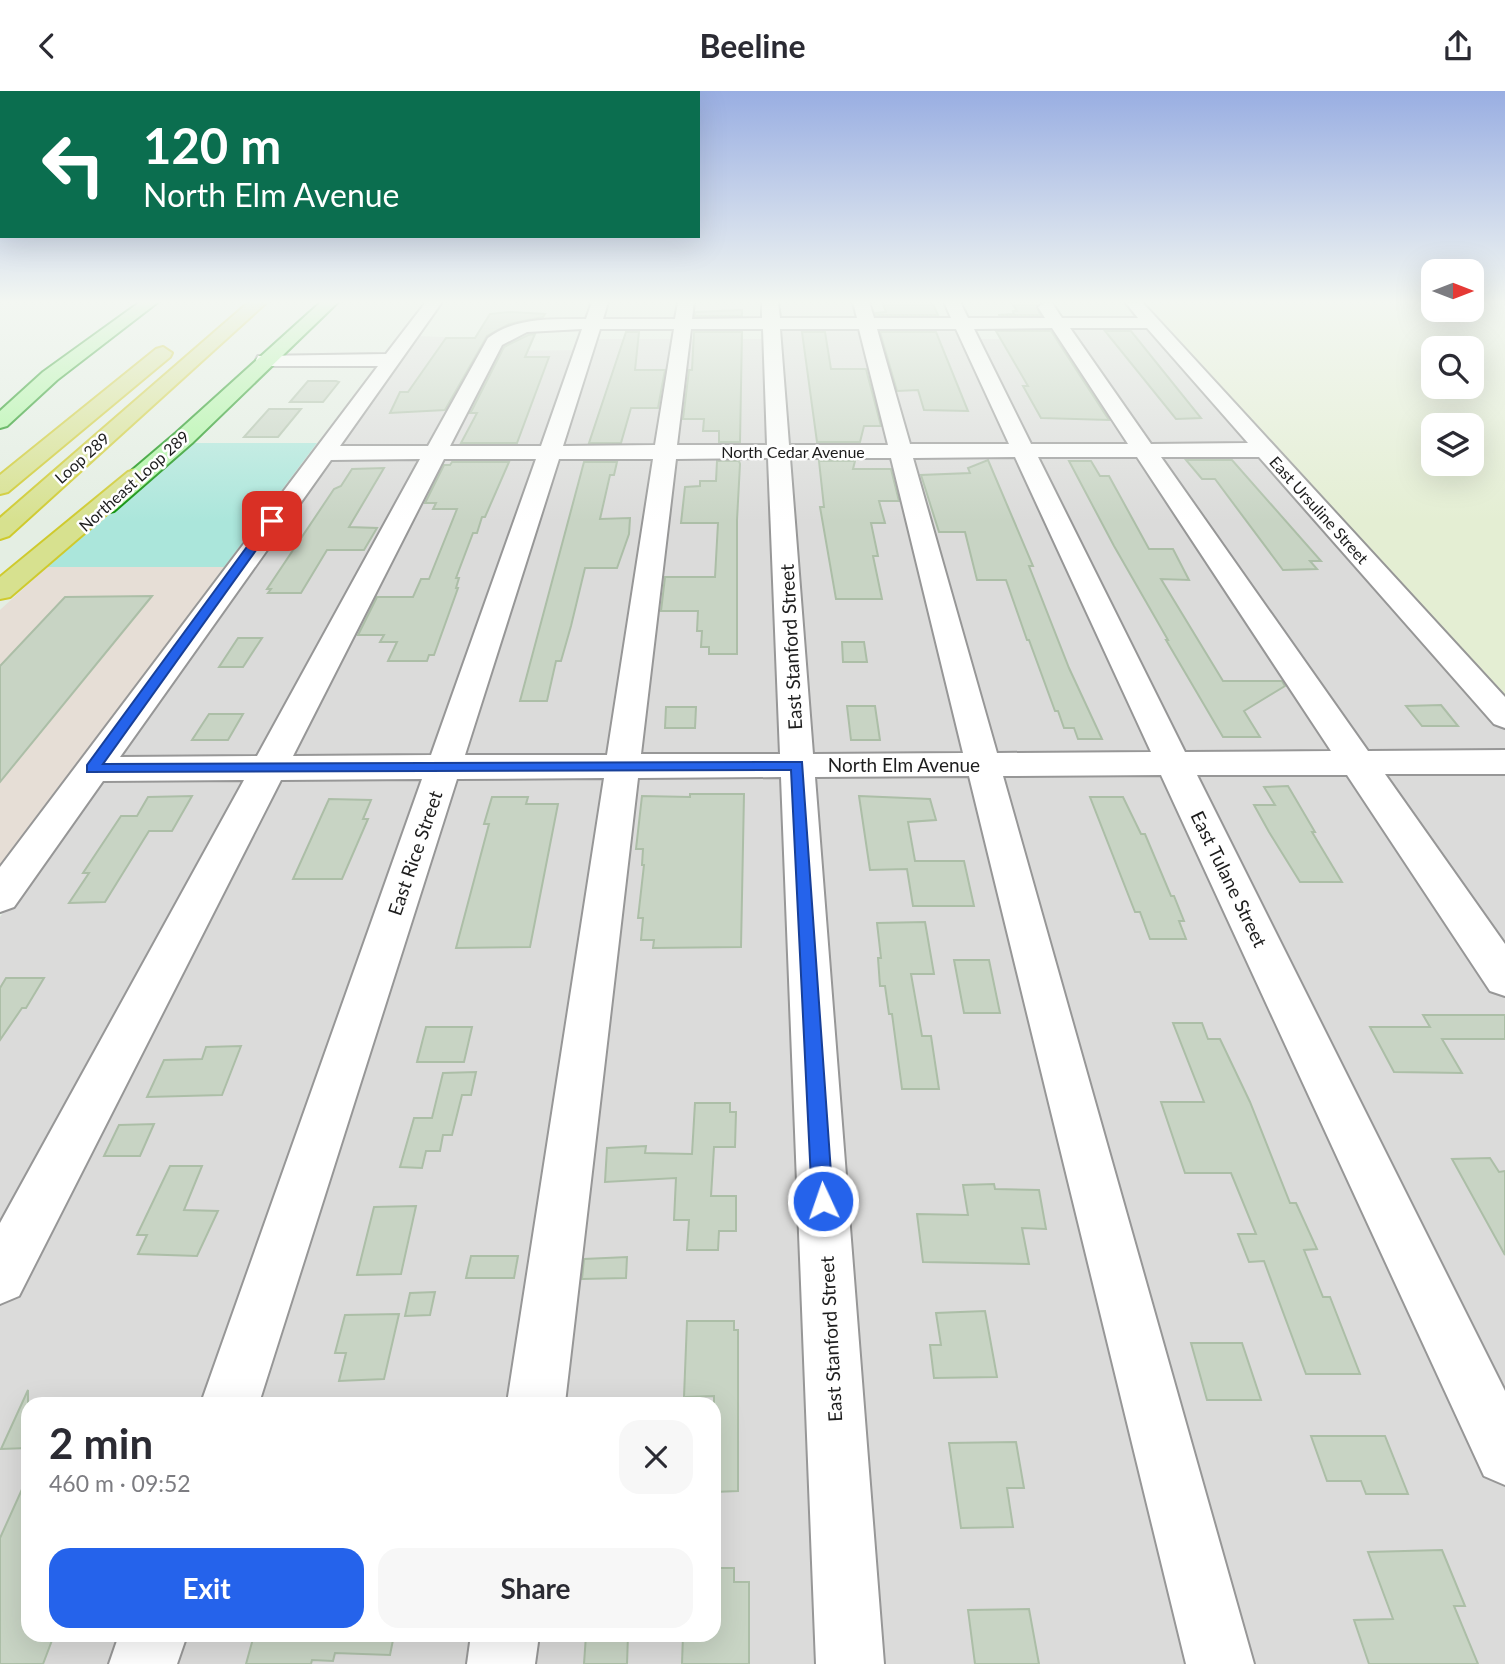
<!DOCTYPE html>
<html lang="en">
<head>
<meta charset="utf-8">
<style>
  :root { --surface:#fff; --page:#f7f7f7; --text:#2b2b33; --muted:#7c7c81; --accent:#2563eb }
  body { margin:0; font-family:Lato,sans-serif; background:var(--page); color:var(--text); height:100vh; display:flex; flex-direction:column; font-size:26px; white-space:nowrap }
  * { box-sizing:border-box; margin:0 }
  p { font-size:23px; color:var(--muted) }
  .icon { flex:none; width:38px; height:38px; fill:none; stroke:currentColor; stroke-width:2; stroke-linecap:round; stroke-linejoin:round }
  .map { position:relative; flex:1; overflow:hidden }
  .drawer { position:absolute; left:21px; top:1306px; width:700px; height:245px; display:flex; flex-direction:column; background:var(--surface); border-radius:21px; box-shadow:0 7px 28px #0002 }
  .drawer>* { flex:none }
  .banner { position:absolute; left:0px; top:0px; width:700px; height:147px; box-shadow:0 7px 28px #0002; background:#0b6e4f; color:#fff; overflow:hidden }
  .needle { width:46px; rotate:90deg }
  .fabs { position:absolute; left:1421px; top:168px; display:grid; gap:14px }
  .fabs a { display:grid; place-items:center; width:63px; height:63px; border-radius:14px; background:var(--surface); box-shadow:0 7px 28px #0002; font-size:35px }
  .pin { position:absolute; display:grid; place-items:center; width:60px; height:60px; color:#fff; margin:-30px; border-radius:14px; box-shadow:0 4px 10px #0006 }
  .me { position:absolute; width:77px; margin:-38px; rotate:357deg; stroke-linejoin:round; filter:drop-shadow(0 0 5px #0008) }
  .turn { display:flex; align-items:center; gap:24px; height:147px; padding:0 28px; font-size:32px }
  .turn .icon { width:91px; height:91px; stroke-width:2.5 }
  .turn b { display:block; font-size:49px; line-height:60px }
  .round { display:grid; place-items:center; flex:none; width:74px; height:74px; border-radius:21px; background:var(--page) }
  .headline { display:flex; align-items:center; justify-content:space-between; height:119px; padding:0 28px }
  h1 { font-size:42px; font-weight:700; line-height:52px }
  .primary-button { display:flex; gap:14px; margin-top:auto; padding:14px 28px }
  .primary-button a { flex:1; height:80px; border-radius:21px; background:var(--accent); color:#fff; font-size:28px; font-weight:700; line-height:80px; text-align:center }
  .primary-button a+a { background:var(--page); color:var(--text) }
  header { display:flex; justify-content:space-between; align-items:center; height:91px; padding:0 28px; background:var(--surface); font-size:32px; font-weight:700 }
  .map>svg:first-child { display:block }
  .residential { fill:#dbdbda; fill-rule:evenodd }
  .commercial { fill:#e4eed3; fill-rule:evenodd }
  .industrial { fill:#e6ded6 }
  .grass { fill:#abe6db }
  .parking { fill:#e9e9e9 }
  .building { fill:#c8d4c4; stroke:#acbea7; stroke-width:2 }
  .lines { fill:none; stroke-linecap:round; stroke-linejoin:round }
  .minor-casing { stroke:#979797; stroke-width:4 }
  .major-casing { stroke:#0a8e08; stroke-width:4 }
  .highway-casing { stroke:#cfca2d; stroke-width:4 }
  .minor { fill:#fff; fill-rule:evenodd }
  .major { fill:#aaf69f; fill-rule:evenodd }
  .highway { fill:#d7e18f; fill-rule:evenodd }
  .route { fill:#2563eb; stroke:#184099; stroke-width:2 }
  .labels { text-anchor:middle; stroke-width:5; stroke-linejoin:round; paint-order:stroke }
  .far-street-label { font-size:16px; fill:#1d1d1d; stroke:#fff }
  .street-label { font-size:19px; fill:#1d1d1d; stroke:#fff }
</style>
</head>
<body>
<header><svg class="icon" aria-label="back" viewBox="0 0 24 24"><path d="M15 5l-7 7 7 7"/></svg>Beeline<svg class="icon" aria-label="share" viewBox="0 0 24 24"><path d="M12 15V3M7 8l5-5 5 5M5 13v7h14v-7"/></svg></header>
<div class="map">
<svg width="1505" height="1573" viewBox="0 0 1505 1573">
  <rect width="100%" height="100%" fill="#e4eee3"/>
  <path class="residential" d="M782 234H954L961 248H1073L1064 234H1152L1505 634V1573H0V826L417 245 491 248 485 260 594 259 598 248H782ZM28 1312H714V1544H28Z"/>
  <path class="commercial" d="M1140 211H1433V219H1472V211H1505V611ZM1433 257H1472V296H1433ZM1433 334H1472V373H1433Z"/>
  <path class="industrial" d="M47 476H224L0 777V519Z"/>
  <path class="grass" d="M192 352H317L224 476H47Z"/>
  <g class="parking">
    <path d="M693 211H751V219H692Z"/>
    <path d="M857 211 859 221 801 222V231H783L781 212Z"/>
  </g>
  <g class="building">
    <path d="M882 211H932L938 224H876L875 222 886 221Z"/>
    <path d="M1011 211H1036L1040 224H998L1014 223 1013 220H1017Z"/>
    <path d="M742 219V225H695V221Z"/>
    <path d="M511 221 545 223 543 226 509 233 487 245 445 319 390 322 400 301H408L446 247H475L490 223Z"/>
    <path d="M996 240H1051L1109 329 1041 327 1023 295H1028Z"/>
    <path d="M1105 240H1131L1201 327 1176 328Z"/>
    <path d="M626 241H639L635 279H665L658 317H631L621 352H589Z"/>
    <path d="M694 241H742L740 351H719V340H703L704 328H683L689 279H692Z"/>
    <path d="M802 241H825L831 278H866L881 335H864L860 351H817Z"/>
    <path d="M880 241H936L968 320 924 319 918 299 897 300Z"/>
    <path d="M535 243 525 266H549L517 352H461L477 322H470L472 319 504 256 528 244Z"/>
    <path d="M308 290H336L339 291 323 311H290Z"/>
    <path d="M269 318H301L278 346H244Z"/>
    <path d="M988 369 1033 475H1029L1069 577 1102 648H1078L1074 637H1064L1058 620H1055L1029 549H1027L1006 489H977L965 441H939L921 384 970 382 968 377Z"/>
    <path d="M1186 369H1232L1321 470H1310L1317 478 1283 479 1215 388H1202Z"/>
    <path d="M717 370H739L740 373 737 429V563H709V556H701L702 540H697L698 520H661L665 486H715L718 432H681L685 396 700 395V390H716Z"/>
    <path d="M819 370H855L853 378H891L899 410H879L885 432H871L878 465H873L882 508H836L820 416H824Z"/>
    <path d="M1069 370H1091L1100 385H1109L1149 458H1173L1189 489 1161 488 1223 590H1282L1285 595 1244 620 1260 646H1223L1166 549H1168L1114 455Z"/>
    <path d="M452 371H509L485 426H482L477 442H473L456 487H459L456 497H458L434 564H429L427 570H388L397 551H380L384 544H358L377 506H413L421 488H429L457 418H433L436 412H425L444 374H450Z"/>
    <path d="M584 371H617L614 384H610L600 428 630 427 629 443 617 477H585L571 535 561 570H556L547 610H520Z"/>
    <path d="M384 377 349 436 377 437 364 459H327L301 502H268L271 498H267L334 398 341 395 352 378Z"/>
    <path d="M152 505 0 691V575L65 506Z"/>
    <path d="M238 547H262L243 576H219Z"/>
    <path d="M842 551H864L867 571H843Z"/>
    <path d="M1441 614 1458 635H1422L1406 615Z"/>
    <path d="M847 615H875L880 649H851Z"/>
    <path d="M666 616H696L695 637H665Z"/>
    <path d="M209 623H243L228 649H192Z"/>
    <path d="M1288 695 1315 741H1312L1342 791H1300L1269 741 1254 714H1275L1264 696Z"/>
    <path d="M690 703H744L741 856 653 857 654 849H641L643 827H638L644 774H642L643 758H636L642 705 690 706Z"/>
    <path d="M192 705 172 740H149L105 811 69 812 89 782H83L121 725H137L148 706Z"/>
    <path d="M859 705 930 708 936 729 908 731 915 770H964L974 815H913L907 778 870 779Z"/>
    <path d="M492 706H528L526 713H558L530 856 456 857 489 733H484Z"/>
    <path d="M1090 706H1123L1141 743H1145L1171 805H1174L1184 830H1179L1186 848H1150L1140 821H1135Z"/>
    <path d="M329 708 371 709 363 728H368L342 788H293Z"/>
    <path d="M925 831 934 883H911L922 945H931L939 998H902L892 923H889L885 895H880L878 867H881L877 832Z"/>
    <path d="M954 869H989L1000 922H964Z"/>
    <path d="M6 887H44L26 917H22L0 949V897Z"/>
    <path d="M1423 924H1505V948H1442L1462 982 1394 981 1370 936H1430Z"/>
    <path d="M1173 932H1202L1208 948H1220L1250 1011 1290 1112H1296L1317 1158 1304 1159 1323 1206H1330L1360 1283H1306L1264 1170 1249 1171 1238 1143H1256L1231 1082H1185L1161 1011H1204Z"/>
    <path d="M426 936H472L464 971H417Z"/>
    <path d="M241 955 222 1004 147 1006 164 969 202 968 206 956Z"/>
    <path d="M476 981 471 1004H462L452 1044H443L440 1060H426L422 1077 400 1076 414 1027H432L443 982Z"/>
    <path d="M695 1012H730V1021H736L735 1056H714L711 1105H736V1140H719L718 1159H687L689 1129H674L676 1087 605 1091 607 1057 646 1055 645 1062 692 1063Z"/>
    <path d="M154 1033 140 1065H104L119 1034Z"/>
    <path d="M1490 1067 1499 1081 1505 1080V1164L1452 1068Z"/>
    <path d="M170 1075H202L184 1119 218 1120 197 1165 138 1163 147 1144H137Z"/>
    <path d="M994 1093 995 1098 1039 1099 1046 1138 1022 1137 1029 1173 923 1171 917 1123 968 1124 963 1094Z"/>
    <path d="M416 1115 401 1183 357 1184 374 1116Z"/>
    <path d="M471 1165H518L514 1187H466Z"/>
    <path d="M627 1166 626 1187 582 1188 584 1168Z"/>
    <path d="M435 1201 430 1224 405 1225 410 1202Z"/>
    <path d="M985 1220 997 1286 934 1287 930 1254H941L936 1222Z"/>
    <path d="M399 1223 384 1288 339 1290 346 1262H335L345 1224Z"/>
    <path d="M687 1230H734V1239H738V1400L714 1401V1305L684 1306Z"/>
    <path d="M1191 1252H1242L1261 1309H1207Z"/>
    <path d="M28 1299V1357L1 1358Z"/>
    <path d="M1311 1345H1385L1408 1403H1366L1361 1390H1327Z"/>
    <path d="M1016 1351 1024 1397H1007L1013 1436 961 1437 949 1352Z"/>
    <path d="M28 1385V1544H54L43 1573H0V1447Z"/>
    <path d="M1442 1459 1465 1515H1454L1478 1573H1369L1354 1529 1393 1528 1368 1461Z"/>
    <path d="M714 1477H734V1491H749V1573H682L683 1544H714Z"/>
    <path d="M1029 1518 1039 1573H975L968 1519Z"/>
    <path d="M254 1544H394L390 1564 335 1562 333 1570 312 1569 311 1573H246Z"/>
    <path d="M586 1544H628L627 1573H584Z"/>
  </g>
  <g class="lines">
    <g class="minor-casing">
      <g id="minor">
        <path d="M426 211H442L340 355H428L488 247C515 226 553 228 586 228L592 211H608L603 228H675L678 211H694L692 228 762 227V211H778L780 227H857L853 211H869L874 227H951L945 213 946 211H960L968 227H1045L1038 216 1046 211 1052 212 1062 227H1138L1126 212 1142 211 1505 606V637L1494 633 1259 366H1161L1368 660 1505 659V683H1385L1505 853V905L1490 900 1347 684H1197L1505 1300V1394L1484 1385 1161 684 1003 685 1254 1573H1186L969 685 815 686 884 1573H816L781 686 638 687 565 1312H507L604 687 457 688 259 1312H201L422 688 281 689 19 1205 0 1213V1132L244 689 103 690 14 816 0 821V776L378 275H265L258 273 256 269 258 265 386 263ZM1052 237 1128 353H1031L974 238ZM1070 237H1147L1248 352 1151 353ZM582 238 541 355H450L502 254 527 241ZM600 238H674L655 354 563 355ZM691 238H763L767 354H677ZM780 238H859L888 354H789ZM877 238H956L1009 353H910ZM1015 366 1151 661 997 662 913 367ZM1038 366H1137L1331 660 1185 661ZM768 367 780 663H641L676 368ZM790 367H891L963 662 813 663ZM420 368 257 665 120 666 331 369ZM444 368H536L431 664 293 665ZM559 368H653L607 664H465Z"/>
        <path d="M119 1544H187L177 1573H109Z"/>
        <path d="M471 1544H539L535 1573H467Z"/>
      </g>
    </g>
    <g class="major-casing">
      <g id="major">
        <path d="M140 211H158L57 289 7 335 0 337V320L43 281Z"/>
        <path d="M321 211H338L192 352 114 420 105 422 96 420 93 415 96 410 176 342Z"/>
      </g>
    </g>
    <g class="highway-casing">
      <g id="highway">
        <path d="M249 211H267L9 445 0 448V427Z"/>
        <path d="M163 256 172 262 170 266 8 401 0 403V384L156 258Z"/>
        <path d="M136 379 144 381 148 386 144 391 10 506 0 508V486L128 381Z"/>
      </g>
    </g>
    <use href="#minor" class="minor"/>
    <use href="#major" class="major"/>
    <use href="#highway" class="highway"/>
  </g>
  <linearGradient id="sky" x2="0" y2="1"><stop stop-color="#99aee2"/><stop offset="0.49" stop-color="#f3f7f2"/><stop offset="1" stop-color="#f3f7f2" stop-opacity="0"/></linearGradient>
  <rect width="1505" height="431" fill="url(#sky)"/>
  <path class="route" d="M268 427 277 430 103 673 802 671 833 1110 830 1117 823 1121 815 1117 812 1110 791 679 87 681V674Z"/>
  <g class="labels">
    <g class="far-street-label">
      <text x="793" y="367">North Cedar Avenue</text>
      <text transform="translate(82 367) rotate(-42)" y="6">Loop 289</text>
      <text transform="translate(134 390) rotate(-42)" y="6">Northeast Loop 289</text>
      <text transform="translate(1319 419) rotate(48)" y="6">East Ursuline Street</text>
    </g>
    <g class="street-label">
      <text transform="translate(791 556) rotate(-93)" y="7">East Stanford Street</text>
      <text x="904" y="681">North Elm Avenue</text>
      <text transform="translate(415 762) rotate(-71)" y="7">East Rice Street</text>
      <text transform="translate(1229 788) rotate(64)" y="7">East Tulane Street</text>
      <text transform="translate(831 1248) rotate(-93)" y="7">East Stanford Street</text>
    </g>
  </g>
</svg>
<div class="fabs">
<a><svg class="needle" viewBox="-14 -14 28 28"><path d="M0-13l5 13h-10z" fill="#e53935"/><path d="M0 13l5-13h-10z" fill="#7c7c81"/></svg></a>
<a><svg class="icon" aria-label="search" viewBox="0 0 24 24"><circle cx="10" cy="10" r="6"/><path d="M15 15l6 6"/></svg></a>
<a><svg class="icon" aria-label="layers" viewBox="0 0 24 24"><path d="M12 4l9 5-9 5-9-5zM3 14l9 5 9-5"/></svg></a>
</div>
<div class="pin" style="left:272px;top:430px;background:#d93025"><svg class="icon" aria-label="arrive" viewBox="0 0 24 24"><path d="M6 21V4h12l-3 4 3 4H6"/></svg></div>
<svg class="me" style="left:823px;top:1110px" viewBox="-20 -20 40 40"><circle r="17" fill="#2563eb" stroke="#fff" stroke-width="3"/><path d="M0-11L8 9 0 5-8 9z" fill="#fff"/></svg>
<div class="banner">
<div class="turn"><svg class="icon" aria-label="left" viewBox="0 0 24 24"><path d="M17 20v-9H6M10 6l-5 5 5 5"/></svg><div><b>120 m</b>North Elm Avenue</div></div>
</div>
<section class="drawer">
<div class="headline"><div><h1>2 min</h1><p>460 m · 09:52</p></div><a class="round"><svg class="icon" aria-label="close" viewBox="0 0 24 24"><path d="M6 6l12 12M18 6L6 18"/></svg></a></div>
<div class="primary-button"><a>Exit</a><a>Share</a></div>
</section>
</div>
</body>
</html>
